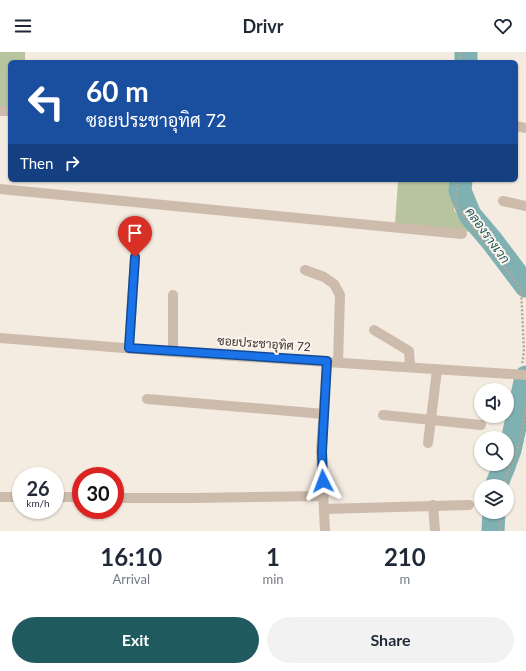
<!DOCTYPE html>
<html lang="en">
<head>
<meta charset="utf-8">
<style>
  :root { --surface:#fff; --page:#f2f2f3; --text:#1f2937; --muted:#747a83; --accent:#1f5a5e }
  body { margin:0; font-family:Lato,Sarabun,sans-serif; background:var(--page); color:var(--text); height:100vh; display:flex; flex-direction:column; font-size:15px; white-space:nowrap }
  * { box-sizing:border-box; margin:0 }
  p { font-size:13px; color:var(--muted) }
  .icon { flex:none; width:22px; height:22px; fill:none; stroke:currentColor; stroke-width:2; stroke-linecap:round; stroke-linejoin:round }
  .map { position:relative; height:479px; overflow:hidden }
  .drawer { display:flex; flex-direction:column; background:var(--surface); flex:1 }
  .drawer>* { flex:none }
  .hud { position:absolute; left:8px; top:8px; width:510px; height:122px; border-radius:6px; box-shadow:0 1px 3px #0004; background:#1a4fa0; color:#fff; overflow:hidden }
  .controls { position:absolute; left:474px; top:331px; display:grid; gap:8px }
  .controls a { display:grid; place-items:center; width:40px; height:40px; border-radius:50%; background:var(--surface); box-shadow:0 1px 3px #0004; font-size:20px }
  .speed { position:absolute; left:12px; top:415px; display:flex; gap:8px; font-size:20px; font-weight:700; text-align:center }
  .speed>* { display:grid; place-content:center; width:52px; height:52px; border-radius:50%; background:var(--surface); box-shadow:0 1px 3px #0004; line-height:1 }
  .speed small { font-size:10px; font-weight:400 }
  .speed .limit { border:6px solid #d22; background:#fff; color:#111 }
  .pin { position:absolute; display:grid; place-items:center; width:34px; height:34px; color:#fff; margin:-41px -17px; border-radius:50% 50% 50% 0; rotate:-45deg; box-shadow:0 0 4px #0007 }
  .pin .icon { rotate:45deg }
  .me { position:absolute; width:44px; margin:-22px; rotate:357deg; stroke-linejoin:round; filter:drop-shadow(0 0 3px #0008) }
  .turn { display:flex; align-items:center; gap:14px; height:84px; padding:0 12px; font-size:18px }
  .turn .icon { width:52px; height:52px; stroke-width:2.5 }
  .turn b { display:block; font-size:28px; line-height:34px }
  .then { display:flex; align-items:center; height:38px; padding:0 12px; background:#0003; gap:8px; font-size:15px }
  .eta { display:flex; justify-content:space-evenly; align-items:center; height:68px; text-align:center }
  .eta b { font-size:24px; font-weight:700; line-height:28px }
  .action { display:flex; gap:8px; margin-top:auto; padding:8px 12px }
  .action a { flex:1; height:46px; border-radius:24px; background:var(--accent); color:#fff; font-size:16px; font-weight:700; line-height:46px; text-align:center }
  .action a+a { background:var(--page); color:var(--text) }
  header { display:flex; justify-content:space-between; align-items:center; height:52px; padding:0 12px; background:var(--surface); font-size:18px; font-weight:700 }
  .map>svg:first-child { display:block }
  .grass { fill:#b8c4a0 }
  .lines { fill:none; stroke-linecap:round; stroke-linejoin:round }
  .river { stroke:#7fb0b2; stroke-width:23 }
  .path { stroke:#b9a596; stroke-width:2.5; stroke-dasharray:2 2; stroke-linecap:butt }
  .minor { stroke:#cdbbac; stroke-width:10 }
  .route-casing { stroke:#114b97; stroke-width:10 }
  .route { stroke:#1a73e8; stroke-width:7 }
  .labels { text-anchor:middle; stroke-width:4; stroke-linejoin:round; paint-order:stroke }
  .street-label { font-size:12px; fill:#3b302b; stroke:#fbf5ee }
  .water-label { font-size:13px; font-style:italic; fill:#1f5a5e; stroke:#fbf5ee }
</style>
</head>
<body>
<header><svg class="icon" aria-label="menu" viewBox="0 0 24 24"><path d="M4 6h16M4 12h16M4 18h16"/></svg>Drivr<svg class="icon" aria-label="heart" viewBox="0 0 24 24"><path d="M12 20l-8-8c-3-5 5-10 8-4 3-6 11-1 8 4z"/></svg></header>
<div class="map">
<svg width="526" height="479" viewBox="0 0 526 479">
  <rect width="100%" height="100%" fill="#f4ebe1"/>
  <g class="grass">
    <path d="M0 0H25V10H10V56L0 55Z"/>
    <path d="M425 128H454V158L472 180 395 173 398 129H425Z"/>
  </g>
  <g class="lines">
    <g class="river">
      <path d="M466 10V0"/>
      <path d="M461 128 460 139 470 163 492 189 526 234"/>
      <path d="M507 406 510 398 526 325"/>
      <path d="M496 434 505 412"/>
      <path d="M493 479 494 460"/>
    </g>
    <g class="path">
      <path d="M460 0V10"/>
      <path d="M457 128 456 154 521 236 524 300 522 313"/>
      <path d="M504 434 507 423 520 389 526 353"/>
      <path d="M500 460V479"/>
    </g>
    <g class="minor">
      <path d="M0 59H10"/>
      <path d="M516 74 526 76"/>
      <path d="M0 137 462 182"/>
      <path d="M503 149 526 154"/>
      <path d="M305 218 324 225 334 232 340 243 338 310"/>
      <path d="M374 278 409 299 410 314"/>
      <path d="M0 286 173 300 526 323"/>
      <path d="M129 296 135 205"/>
      <path d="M173 300V243"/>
      <path d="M147 347 324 362"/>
      <path d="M383 363 481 373"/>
      <path d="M428 391 437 318"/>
      <path d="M0 445H21"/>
      <path d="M55 445H81"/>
      <path d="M115 446H193L324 444"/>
      <path d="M433 453 435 479"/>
      <path d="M324 457 469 453"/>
      <path d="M325 479 321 399 327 309"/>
    </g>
  </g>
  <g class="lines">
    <g class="route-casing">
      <path id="route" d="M135 205 129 296 327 309 322 399 323 429"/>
    </g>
    <use href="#route" class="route"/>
  </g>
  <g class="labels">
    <g class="street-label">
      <text transform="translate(264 292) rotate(4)" y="4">ซอยประชาอุทิศ 72</text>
    </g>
    <g class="water-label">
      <text transform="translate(488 183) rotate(54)" y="5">คลองรางเวก</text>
    </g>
  </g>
</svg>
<div class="controls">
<a><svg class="icon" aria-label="sound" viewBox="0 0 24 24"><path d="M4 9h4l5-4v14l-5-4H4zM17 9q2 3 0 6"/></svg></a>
<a><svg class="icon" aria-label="search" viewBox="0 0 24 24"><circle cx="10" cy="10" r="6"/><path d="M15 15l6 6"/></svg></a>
<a><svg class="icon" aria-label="layers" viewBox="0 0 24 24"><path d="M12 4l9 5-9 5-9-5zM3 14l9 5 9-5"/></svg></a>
</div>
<div class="speed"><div>26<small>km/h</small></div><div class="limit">30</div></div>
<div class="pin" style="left:135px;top:205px;background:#d93025"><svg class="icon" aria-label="arrive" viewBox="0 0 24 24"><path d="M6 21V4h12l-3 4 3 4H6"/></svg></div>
<svg class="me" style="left:323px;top:429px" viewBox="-20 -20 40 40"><path d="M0-17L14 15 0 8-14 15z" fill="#1a73e8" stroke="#fff" stroke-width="4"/></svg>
<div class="hud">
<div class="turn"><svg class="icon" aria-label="left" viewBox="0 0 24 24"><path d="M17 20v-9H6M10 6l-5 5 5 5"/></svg><div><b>60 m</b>ซอยประชาอุทิศ 72</div></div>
<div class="then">Then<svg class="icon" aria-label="right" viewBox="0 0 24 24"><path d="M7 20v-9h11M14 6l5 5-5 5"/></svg></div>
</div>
</div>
<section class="drawer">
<div class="eta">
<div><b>16:10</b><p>Arrival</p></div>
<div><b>1</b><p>min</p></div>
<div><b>210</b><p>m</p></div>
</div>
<div class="action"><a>Exit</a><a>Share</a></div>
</section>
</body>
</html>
